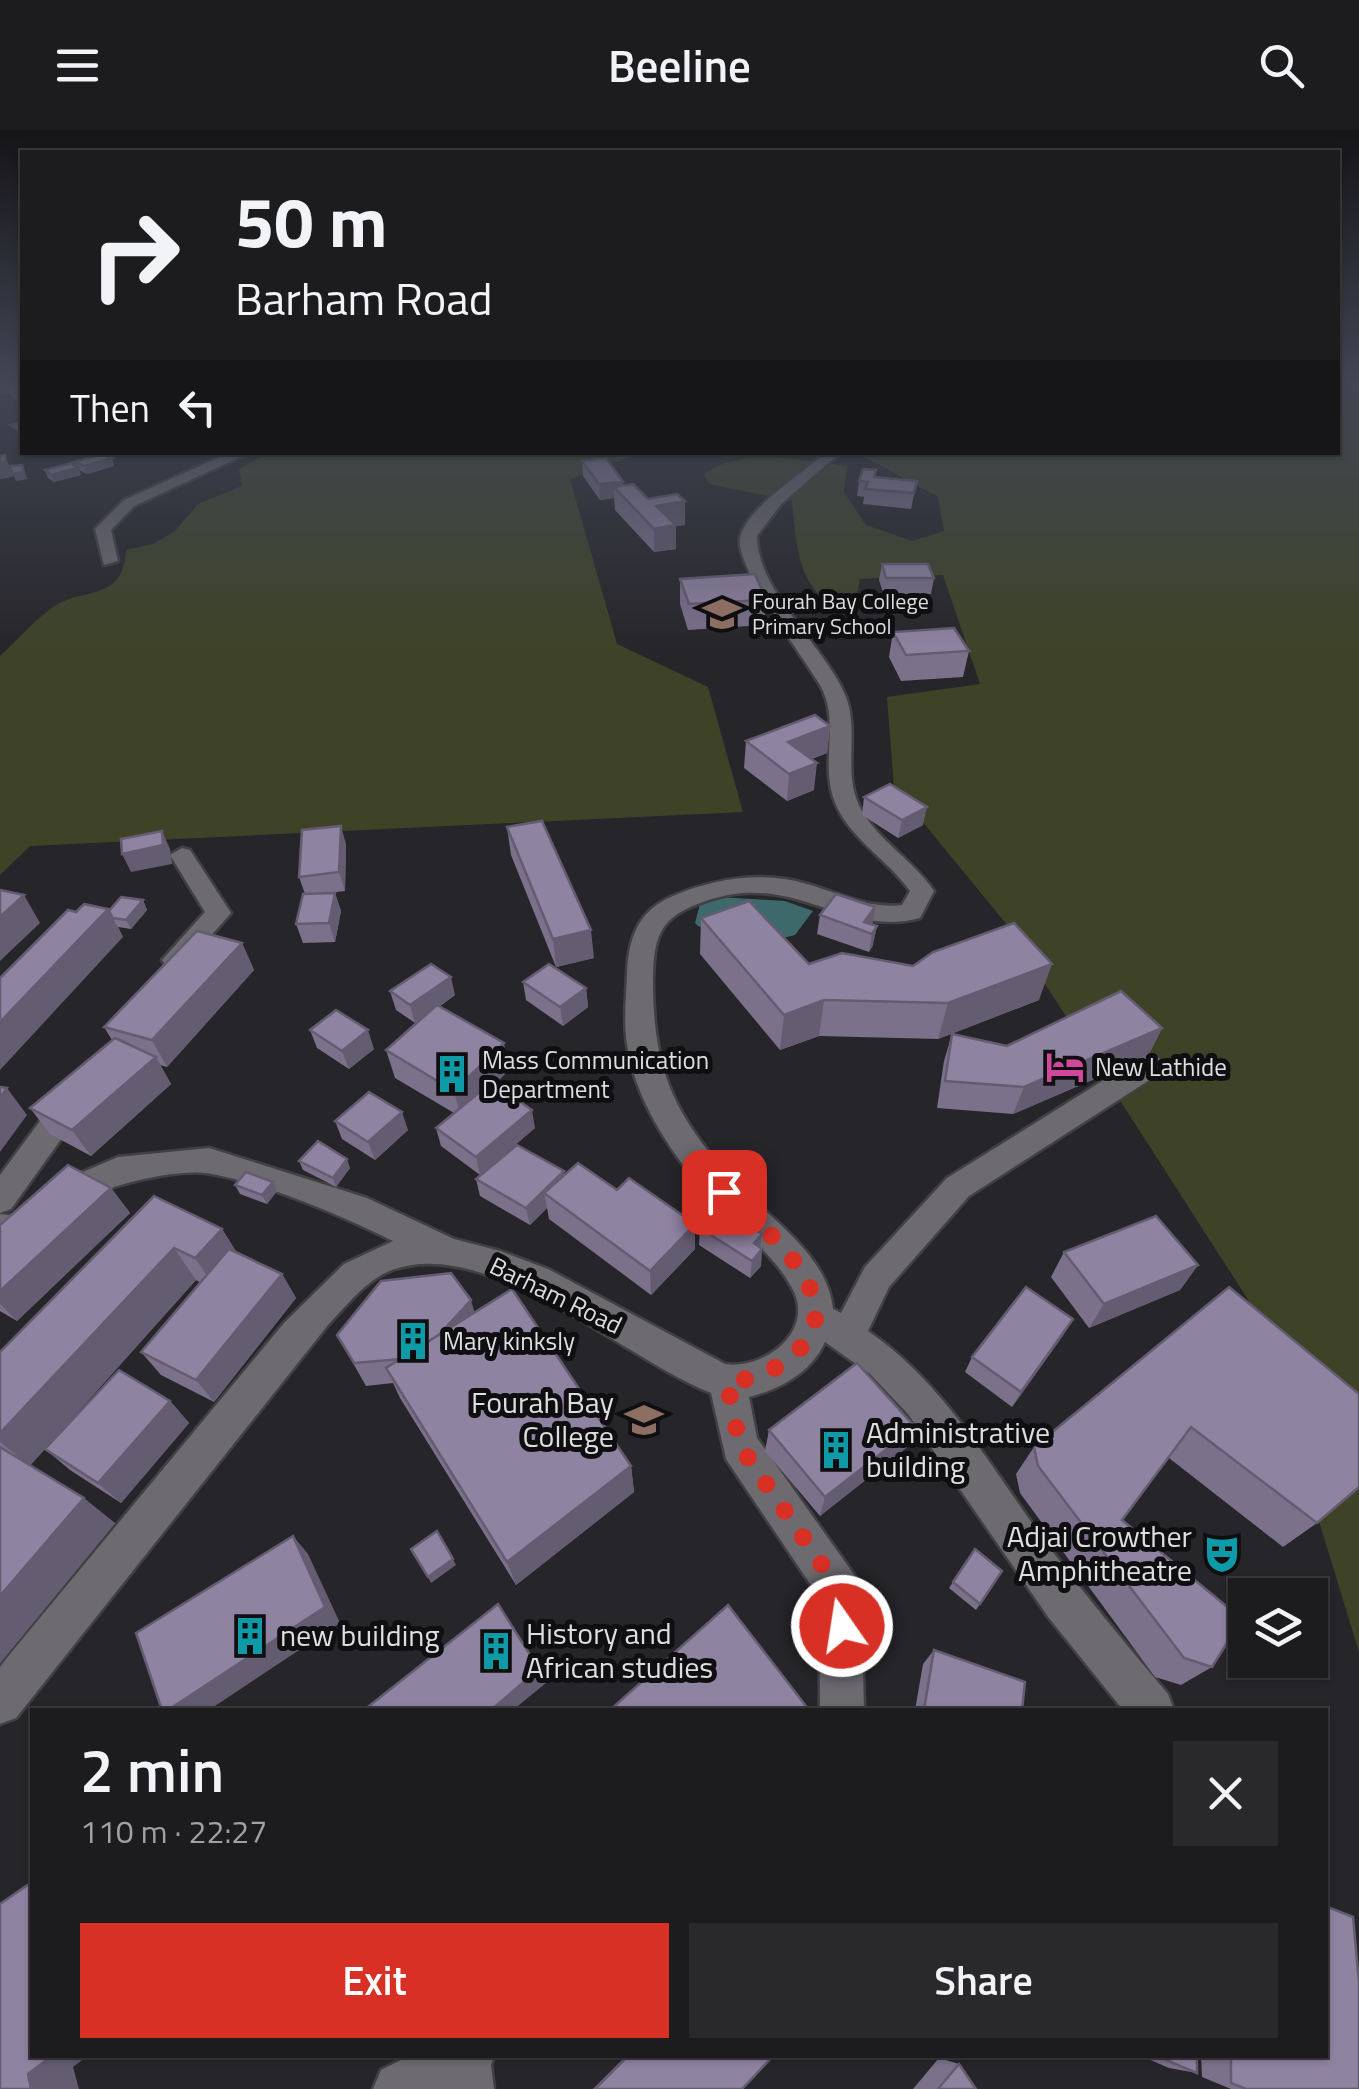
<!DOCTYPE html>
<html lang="en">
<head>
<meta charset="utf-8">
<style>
  :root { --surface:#1c1c1f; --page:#29292c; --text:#f1f3f6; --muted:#a0a1a4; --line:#3a3a3d; --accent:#d93025 }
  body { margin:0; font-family:"Titillium Web",sans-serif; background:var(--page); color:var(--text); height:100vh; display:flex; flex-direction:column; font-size:38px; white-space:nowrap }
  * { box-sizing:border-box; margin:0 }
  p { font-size:32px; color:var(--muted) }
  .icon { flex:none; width:55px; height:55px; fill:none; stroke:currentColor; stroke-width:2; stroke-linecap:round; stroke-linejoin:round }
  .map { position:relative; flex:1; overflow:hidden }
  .details { position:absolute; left:30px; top:1578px; width:1298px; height:350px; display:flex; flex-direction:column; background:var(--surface); border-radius:0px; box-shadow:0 2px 8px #0004,0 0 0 2px var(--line) }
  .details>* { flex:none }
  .top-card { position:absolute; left:20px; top:20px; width:1320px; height:305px; border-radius:0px; box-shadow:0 2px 8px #0004,0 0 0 2px var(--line); background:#1c1c1f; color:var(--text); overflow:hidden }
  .buttons { position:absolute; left:1228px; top:1448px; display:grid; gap:20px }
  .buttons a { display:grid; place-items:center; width:100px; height:100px; border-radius:0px; background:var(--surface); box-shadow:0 2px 8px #0004,0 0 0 2px var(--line); font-size:50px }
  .pin { position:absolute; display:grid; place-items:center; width:85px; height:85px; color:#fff; margin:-42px; border-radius:20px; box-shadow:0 5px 15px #0006 }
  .me { position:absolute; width:110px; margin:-55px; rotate:347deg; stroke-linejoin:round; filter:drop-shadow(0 0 8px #0008) }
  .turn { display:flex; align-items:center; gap:35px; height:210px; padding:0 50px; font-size:45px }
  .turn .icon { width:130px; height:130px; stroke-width:2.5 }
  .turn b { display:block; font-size:70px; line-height:85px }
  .then { display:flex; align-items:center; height:95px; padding:0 50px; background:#0003; gap:20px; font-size:38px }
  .round { display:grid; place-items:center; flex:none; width:105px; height:105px; border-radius:0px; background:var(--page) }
  .summary { display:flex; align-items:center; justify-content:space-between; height:170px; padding:0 50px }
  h1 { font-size:60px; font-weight:600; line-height:75px }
  .primary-button { display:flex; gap:20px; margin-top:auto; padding:20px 50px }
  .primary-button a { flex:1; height:115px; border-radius:0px; background:var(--accent); color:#fff; font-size:40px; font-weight:600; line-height:115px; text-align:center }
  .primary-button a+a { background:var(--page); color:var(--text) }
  header { display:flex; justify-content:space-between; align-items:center; height:130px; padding:0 50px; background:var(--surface); font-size:45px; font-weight:600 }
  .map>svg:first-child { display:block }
  .green { fill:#3e4328 }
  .water { fill:#3e696a }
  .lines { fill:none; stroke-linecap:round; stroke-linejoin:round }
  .minor-casing { stroke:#414043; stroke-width:5 }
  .minor { fill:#6d6b70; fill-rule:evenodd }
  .wall { fill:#7b718b }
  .shaded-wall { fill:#645c71 }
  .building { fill:#8f83a2; stroke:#645c71; stroke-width:2.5 }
  .route { stroke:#d93025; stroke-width:18; stroke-dasharray:0 32.4 }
  .labels { text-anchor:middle; stroke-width:10; stroke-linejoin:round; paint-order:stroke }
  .far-poi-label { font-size:22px; fill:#dedde0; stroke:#0f0e10; text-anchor:start }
  .poi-label { font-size:25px; fill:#dedde0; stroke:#0f0e10; text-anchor:start }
  .street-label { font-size:25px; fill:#dedde0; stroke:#0f0e10 }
  .near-poi-label { font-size:30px; fill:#dedde0; stroke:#0f0e10; text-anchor:start }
</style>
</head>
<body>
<header><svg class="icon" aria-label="menu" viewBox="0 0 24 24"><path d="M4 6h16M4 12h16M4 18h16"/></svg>Beeline<svg class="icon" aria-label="search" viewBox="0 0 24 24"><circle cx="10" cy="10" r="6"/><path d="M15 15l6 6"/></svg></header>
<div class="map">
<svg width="1359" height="1959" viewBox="0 0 1359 1959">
  <rect width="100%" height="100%" fill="#262529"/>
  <g class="green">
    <path d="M1338 249H1359V1522L1254 1179 1008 796 894 657 887 567 980 554 943 445 860 449 853 486C798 466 797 422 792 371L709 354 704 344C741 316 803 331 847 336L844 362 866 395 912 411 944 401 938 367 858 323 1338 322Z"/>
    <path d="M270 322 641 323 570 349 617 514 708 557 743 682 30 716 0 745V526C17 511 34 490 53 477 84 456 123 473 126 420L153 414 175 401 198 374 242 356 239 339Z"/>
  </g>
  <path class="water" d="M719 767 785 771 813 781 795 805 787 807 733 804 698 796 695 793 700 774Z"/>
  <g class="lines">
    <g class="minor-casing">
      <g id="minor">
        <path d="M231 322H251L134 376 111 400 118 431 104 435 95 399 124 370Z"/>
        <path d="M826 322H841L781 374 757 406C757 462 826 517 846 567 860 604 841 646 862 681 880 712 914 731 934 761L920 788C845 808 796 743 712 769 662 785 654 800 653 851 653 942 675 988 738 1055 772 1090 828 1126 833 1179L841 1183 865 1137 947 1048 1139 928 1149 925 1159 928 1163 936 1159 944 969 1066 889 1157 868 1201C943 1252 991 1337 1044 1410 1083 1463 1125 1513 1168 1564L1174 1580H1123L1049 1488 908 1284 870 1244 825 1212C811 1243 780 1259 749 1267L757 1308 855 1446 861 1461 864 1580H820L819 1467 726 1329 711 1263C625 1229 488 1105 392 1140 366 1150 347 1175 328 1195L16 1588 0 1594V1537L10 1524 284 1193 344 1134 393 1111C341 1085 270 1055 212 1044 180 1037 107 1055 78 1072 47 1089 47 1117 0 1112V1084L15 1086 26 1080 52 1055 118 1027 209 1018 367 1068 454 1109 500 1121 548 1139 725 1234C763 1240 813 1203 794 1162 779 1130 748 1107 724 1082 683 1041 638 979 628 920 623 896 626 870 627 845 628 809 638 780 673 766 715 748 763 741 807 754 839 763 867 779 902 775L910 761C887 728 846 707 833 667 821 630 840 590 820 555 804 528 734 435 740 408 746 378 804 343 826 322Z"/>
        <path d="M182 718 190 720 231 783 184 836H166L162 830 205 782 170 725Z"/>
        <path d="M71 961 82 964 86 972 82 980 11 1079 0 1083V1045L60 964Z"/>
        <path d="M411 1925H495L491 1935 494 1959H373L381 1940Z"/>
      </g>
    </g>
    <use href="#minor" class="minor"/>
  </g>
  <g class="wall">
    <path d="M0 249H22V276L21 271 13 269 10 263 0 265Z"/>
    <path d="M666 322H694L692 327 666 325Z"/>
    <path d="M582 331 648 369 685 395 676 396V419L654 422 615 380 614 368 600 370 583 346Z"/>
    <path d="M74 332 114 336 87 344 79 340 81 345 54 352 48 348 45 340 76 337Z"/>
    <path d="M876 347 917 351 911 379 863 374 864 367 857 366 859 351Z"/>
    <path d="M882 434 934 448 931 464 884 465 879 450Z"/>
    <path d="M680 449 766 470 764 495 688 500 680 474Z"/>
    <path d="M893 502 969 521 963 547 901 551 889 527Z"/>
    <path d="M830 596 827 623 812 629 814 660 787 671 744 638 746 611Z"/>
    <path d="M864 667 923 695 898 708 862 685Z"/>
    <path d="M507 697 594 828 556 837 511 725Z"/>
    <path d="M346 714 345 761 319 764 335 763 341 781 335 812 303 813 296 794 305 764 299 747Z"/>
    <path d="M143 770 147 780 131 799 118 797 123 807 76 782 108 779 109 781Z"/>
    <path d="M820 785 872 795 873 815 869 822 817 804Z"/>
    <path d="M701 788 809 834 1039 870 938 909 819 906 780 920 700 824Z"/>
    <path d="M242 813 254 840 167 937 160 935 171 954 91 1026 50 1004 30 978 112 910 104 897Z"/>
    <path d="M523 852 586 858 588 877 563 896 526 870Z"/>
    <path d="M390 861 455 865 439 877 509 940 495 954 535 998 480 1045 441 1016 436 998 454 983 395 948 386 920 423 888 415 893 396 880Z"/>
    <path d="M1162 898 1148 926 1013 984 937 978 944 931 952 904 1007 916Z"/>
    <path d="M310 900 374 919 349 939 317 918Z"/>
    <path d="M335 991 408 1000 375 1030 342 1009Z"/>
    <path d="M299 1031 350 1038 336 1057 303 1040Z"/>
    <path d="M564 1041V1045L617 1060 695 1094V1119L651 1165 549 1089 547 1078 530 1095 480 1066 476 1049Z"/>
    <path d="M273 1052 277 1061 267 1074 240 1064 235 1055Z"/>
    <path d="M111 1058 130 1083 17 1191 0 1181V1095Z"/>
    <path d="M154 1066 222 1099 237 1123 282 1144 296 1168 214 1272 161 1245 141 1222 201 1153 196 1150 30 1335 115 1393 0 1533V1222Z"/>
    <path d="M700 1098 762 1104 761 1136 750 1148 699 1115Z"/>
    <path d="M1064 1122 1198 1135 1180 1160 1089 1198 1051 1147Z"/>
    <path d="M1229 1157 1317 1393 1283 1417 1169 1328 1122 1390 1212 1537 1181 1555 1155 1547 1020 1363 1016 1344 1034 1317Z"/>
    <path d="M475 1183 631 1336 634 1362 516 1455 400 1268 393 1253 366 1256 337 1205Z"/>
    <path d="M1064 1204 1012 1277 965 1242 972 1227Z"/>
    <path d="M170 1271 189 1293 121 1373 70 1340 45 1319Z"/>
    <path d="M915 1297 906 1318 820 1386 765 1321 769 1300Z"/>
    <path d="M975 1419 980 1474 976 1480 949 1458Z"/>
    <path d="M934 1520 1022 1580H915L923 1534Z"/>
    <path d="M627 1925H774L742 1959H593Z"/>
    <path d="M1139 1925H1197V1943L1169 1938Z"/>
    <path d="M1201 1925H1325L1359 1959H1231L1202 1947Z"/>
    <path d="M939 1928 959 1934 976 1959H913Z"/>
  </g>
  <g class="shaded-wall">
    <path d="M6 249H22V271L17 258 7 256 10 263 3 266 0 259V251Z"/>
    <path d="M22 298V306L19 307 16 299Z"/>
    <path d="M5 325 11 340 13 347 0 349V333Z"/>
    <path d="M112 328 114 336 87 344 84 336Z"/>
    <path d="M78 338 81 345 54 352 51 345Z"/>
    <path d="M24 342 28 349 16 351 13 344Z"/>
    <path d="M623 352V367L614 357V368L600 370 599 354Z"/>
    <path d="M685 371V395L676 396V419L654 422V399L656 376Z"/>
    <path d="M830 596 827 623 786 638 788 612Z"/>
    <path d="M817 633 814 660 787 671 789 644Z"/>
    <path d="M927 677 923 695 898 708 902 690Z"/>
    <path d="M341 696 346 714 345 761 339 742Z"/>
    <path d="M162 701 170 719 172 734 131 742 122 724Z"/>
    <path d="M335 763 341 781 335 812 329 793Z"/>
    <path d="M24 765 40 793 0 831V787Z"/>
    <path d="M143 770 147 780 131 799 126 790Z"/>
    <path d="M875 777 872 796 864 792Z"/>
    <path d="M108 779 123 807 0 940V892Z"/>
    <path d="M877 796 873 815 869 822 872 804Z"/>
    <path d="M591 800 594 828 556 837 553 809Z"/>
    <path d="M242 813 254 840 167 937 152 910Z"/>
    <path d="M1052 834 1039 870 938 909 948 873Z"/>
    <path d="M451 847 455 865 415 893 410 875Z"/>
    <path d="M586 858 588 877 563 896 560 877Z"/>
    <path d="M824 870 819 906 780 920 784 885Z"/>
    <path d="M1162 898 1148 926 1013 984 1024 957Z"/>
    <path d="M368 900 374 919 349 939 342 921Z"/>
    <path d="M504 913 509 940 461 987 454 961Z"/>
    <path d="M156 927 171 954 91 1026 72 1000Z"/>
    <path d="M7 958 27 985 0 1022V967Z"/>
    <path d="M532 980 535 998 480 1045 476 1027Z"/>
    <path d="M402 982 408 1000 375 1030 368 1012Z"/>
    <path d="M347 1029 350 1038 336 1057 333 1048Z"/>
    <path d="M564 1041 566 1058 544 1063 547 1078 530 1095 526 1078Z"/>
    <path d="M273 1052 277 1061 267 1074 262 1065Z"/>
    <path d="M111 1058 130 1083 17 1191 0 1174V1161Z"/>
    <path d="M695 1094V1119L651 1165 650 1141Z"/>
    <path d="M222 1099 242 1132 217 1160 195 1128Z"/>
    <path d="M762 1104 760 1121 754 1113Z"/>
    <path d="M174 1118 196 1150 30 1336 0 1312V1303Z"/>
    <path d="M762 1119 761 1136 750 1148 752 1131Z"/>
    <path d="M1198 1135 1180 1160 1089 1198 1104 1174Z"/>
    <path d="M282 1144 296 1168 214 1272 196 1250Z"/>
    <path d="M471 1170 478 1194 418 1228Z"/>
    <path d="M1073 1189 1064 1204 1012 1277 1021 1262Z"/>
    <path d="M170 1271 189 1293 121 1373 98 1353Z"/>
    <path d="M915 1297 906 1318 820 1386 825 1367Z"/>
    <path d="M631 1336 634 1362 516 1455 507 1432Z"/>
    <path d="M84 1368 115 1393 0 1533V1466Z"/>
    <path d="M293 1406 308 1424 340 1493 209 1580H168Z"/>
    <path d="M453 1429 456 1435 431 1453 428 1447Z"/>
    <path d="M539 1539 546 1553 513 1580H491Z"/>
    <path d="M53 1925H89L73 1937 79 1959H31L28 1944Z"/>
  </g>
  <g class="building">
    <path d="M22 251V256L17 258 7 256Z"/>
    <path d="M22 292V298L16 299 10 295Z"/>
    <path d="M101 324 112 328 84 336 74 332Z"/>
    <path d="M5 325 6 332 0 333V326Z"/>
    <path d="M606 328 623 352 599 354 582 331Z"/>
    <path d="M71 333 78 338 51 345 45 340Z"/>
    <path d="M22 335 24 342 13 344 10 336Z"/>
    <path d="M863 339 876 340 874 347 917 351 914 363 865 359 868 352 859 351Z"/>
    <path d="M633 354 648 369 677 364 685 371 656 376 676 395 654 399 614 357Z"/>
    <path d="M882 434H928L934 448H886Z"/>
    <path d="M755 444 766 470 689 474 680 449Z"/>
    <path d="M954 498 969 521 906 525 893 502Z"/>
    <path d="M815 585 830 596 788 612 817 633 789 644 746 611Z"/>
    <path d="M890 654 927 677 902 690 864 667Z"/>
    <path d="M542 691 591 800 553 809 507 697Z"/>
    <path d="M341 696 339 742 299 747 302 700Z"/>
    <path d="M162 701 163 715 122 724 121 709Z"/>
    <path d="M0 760 24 765 0 787Z"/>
    <path d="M335 763 329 793 296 794 303 764Z"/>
    <path d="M836 764 875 777 864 792 877 796 872 804 820 785Z"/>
    <path d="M121 767 143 770 126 790 113 788 109 781Z"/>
    <path d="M749 771 809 834 842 823 913 836 933 822 1014 793 1052 834 948 873 824 870 784 885 701 788Z"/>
    <path d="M84 774 108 779 0 892V848L68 780 76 782Z"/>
    <path d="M197 801 242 813 152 910 104 897Z"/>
    <path d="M431 834 451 847 410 875 390 861Z"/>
    <path d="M549 834 586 858 560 877 523 852Z"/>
    <path d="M1121 861 1162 898 1024 957 945 951 952 904 1007 916Z"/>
    <path d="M437 875 504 913 454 961 386 920Z"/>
    <path d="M336 880 368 900 342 921 310 900Z"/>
    <path d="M115 908 156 927 72 1000 30 978Z"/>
    <path d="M492 952 532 980 476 1027 436 998Z"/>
    <path d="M0 957 7 958 0 967Z"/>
    <path d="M369 962 402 982 368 1012 335 991Z"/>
    <path d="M318 1011 347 1029 333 1048 299 1031Z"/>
    <path d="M517 1015 564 1041 526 1078 476 1049Z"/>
    <path d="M578 1033 617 1060 629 1048 695 1094 650 1141 544 1063Z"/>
    <path d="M68 1035 111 1058 0 1161V1095Z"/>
    <path d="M246 1042 273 1052 262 1065 235 1055Z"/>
    <path d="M154 1066 222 1099 195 1128 174 1118 0 1303V1222Z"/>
    <path d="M718 1077 762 1104 754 1113 762 1119 752 1131 700 1098Z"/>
    <path d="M1156 1086 1198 1135 1104 1174 1064 1122Z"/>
    <path d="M229 1119 282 1144 196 1250 141 1222Z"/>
    <path d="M451 1143 471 1170 438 1206 401 1229 354 1233 337 1205 381 1151Z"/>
    <path d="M1026 1157 1073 1189 1021 1262 972 1227Z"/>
    <path d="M1229 1157 1359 1264V1357L1317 1393 1191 1297 1122 1390 1242 1489 1212 1537 1184 1528 1038 1336 1034 1317Z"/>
    <path d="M512 1159 631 1336 507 1432 386 1238Z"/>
    <path d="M857 1233 915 1297 825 1367 769 1300Z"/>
    <path d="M119 1240 170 1271 98 1353 45 1319Z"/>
    <path d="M0 1317 84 1368 0 1466Z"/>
    <path d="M437 1401 453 1429 428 1447 411 1419Z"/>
    <path d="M293 1406 325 1477 168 1580H162L136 1503Z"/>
    <path d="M975 1419 1002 1441 980 1474 953 1452Z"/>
    <path d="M498 1474 539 1539 491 1580H364Z"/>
    <path d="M728 1475 809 1580H610Z"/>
    <path d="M934 1520 1025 1552 1022 1580H924Z"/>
    <path d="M32 1752V1925H53L28 1944 31 1959H0V1774Z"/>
    <path d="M1325 1776 1353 1787 1359 1853V1959H1246L1231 1953V1925H1325Z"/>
    <path d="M629 1925H774L742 1959H595Z"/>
    <path d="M1154 1925H1197V1943Z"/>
    <path d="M959 1934 976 1959H938Z"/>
  </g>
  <linearGradient id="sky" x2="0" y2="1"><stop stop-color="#151417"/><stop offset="0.48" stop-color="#414654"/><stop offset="1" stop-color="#414654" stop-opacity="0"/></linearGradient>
  <rect width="1359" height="523" fill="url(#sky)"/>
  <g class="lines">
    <path class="route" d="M724 1062C762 1096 856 1170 796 1222 774 1242 756 1249 727 1252L740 1316 840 1461 842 1496"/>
  </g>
  <defs>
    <g id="school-bare" transform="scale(3)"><path d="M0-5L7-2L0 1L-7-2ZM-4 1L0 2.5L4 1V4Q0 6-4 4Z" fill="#8d6e63" stroke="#0f0e10" stroke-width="2.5" paint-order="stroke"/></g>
    <g id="hotel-bare" transform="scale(3)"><path d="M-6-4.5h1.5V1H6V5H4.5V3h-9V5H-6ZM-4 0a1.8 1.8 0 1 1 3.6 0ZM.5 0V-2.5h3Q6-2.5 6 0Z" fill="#d1479c" stroke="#0f0e10" stroke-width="2.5" paint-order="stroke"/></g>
    <g id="building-bare" transform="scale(3)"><path d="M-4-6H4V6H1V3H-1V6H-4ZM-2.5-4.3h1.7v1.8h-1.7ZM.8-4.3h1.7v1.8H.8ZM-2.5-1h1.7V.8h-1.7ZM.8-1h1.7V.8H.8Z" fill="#0f9aa8" stroke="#0f0e10" stroke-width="2.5" paint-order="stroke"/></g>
    <g id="university-bare" transform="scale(3)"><path d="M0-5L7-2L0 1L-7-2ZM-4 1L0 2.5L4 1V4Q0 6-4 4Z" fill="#8d6e63" stroke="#0f0e10" stroke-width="2.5" paint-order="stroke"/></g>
    <g id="theatre-bare" transform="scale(3)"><path d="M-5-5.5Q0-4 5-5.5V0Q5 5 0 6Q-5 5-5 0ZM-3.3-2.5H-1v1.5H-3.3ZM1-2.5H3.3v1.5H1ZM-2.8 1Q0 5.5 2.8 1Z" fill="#0f9aa8" stroke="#0f0e10" stroke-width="2.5" paint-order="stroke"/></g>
  </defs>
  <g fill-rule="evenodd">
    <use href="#school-bare" x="722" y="484"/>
    <use href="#hotel-bare" x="1065" y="937"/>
    <use href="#building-bare" x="452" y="944"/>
    <use href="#building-bare" x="413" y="1211"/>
    <use href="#university-bare" x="644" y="1290"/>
    <use href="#building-bare" x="836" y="1320"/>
    <use href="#theatre-bare" x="1222" y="1424"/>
    <use href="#building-bare" x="250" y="1506"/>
    <use href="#building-bare" x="496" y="1521"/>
  </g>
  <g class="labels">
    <g class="far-poi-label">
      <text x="752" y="479">Fourah Bay College<tspan x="752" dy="25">Primary School</tspan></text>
    </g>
    <g class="poi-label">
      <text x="482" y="939">Mass Communication<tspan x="482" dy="29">Department</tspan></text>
      <text x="1095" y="946">New Lathide</text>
      <text x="443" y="1220">Mary kinksly</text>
    </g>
    <g class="street-label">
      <text transform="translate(556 1165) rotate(26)" y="9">Barham Road</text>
    </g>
    <g class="near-poi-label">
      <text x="614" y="1283" text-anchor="end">Fourah Bay<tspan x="614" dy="34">College</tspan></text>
      <text x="866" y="1313">Administrative<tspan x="866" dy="34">building</tspan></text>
      <text x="1192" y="1417" text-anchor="end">Adjai Crowther<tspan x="1192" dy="34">Amphitheatre</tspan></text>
      <text x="526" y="1514">History and<tspan x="526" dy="34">African studies</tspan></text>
      <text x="280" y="1516">new building</text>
    </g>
  </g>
</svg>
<div class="buttons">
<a><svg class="icon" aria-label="layers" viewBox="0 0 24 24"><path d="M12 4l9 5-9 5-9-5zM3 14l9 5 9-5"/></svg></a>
</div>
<div class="pin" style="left:724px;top:1062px;background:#d93025"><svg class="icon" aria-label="arrive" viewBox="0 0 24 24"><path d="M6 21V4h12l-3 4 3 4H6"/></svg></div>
<svg class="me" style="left:842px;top:1496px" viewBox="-20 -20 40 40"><circle r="17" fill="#d93025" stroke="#fff" stroke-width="3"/><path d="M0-11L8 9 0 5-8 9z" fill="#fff"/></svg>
<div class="top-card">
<div class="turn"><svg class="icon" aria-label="right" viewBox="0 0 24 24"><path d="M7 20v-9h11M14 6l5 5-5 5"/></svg><div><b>50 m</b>Barham Road</div></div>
<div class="then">Then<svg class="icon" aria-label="left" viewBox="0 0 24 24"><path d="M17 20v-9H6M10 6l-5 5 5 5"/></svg></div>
</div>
<section class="details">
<div class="summary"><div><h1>2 min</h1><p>110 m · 22:27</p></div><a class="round"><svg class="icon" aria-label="close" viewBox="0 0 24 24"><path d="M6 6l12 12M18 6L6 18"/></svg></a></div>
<div class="primary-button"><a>Exit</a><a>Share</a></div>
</section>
</div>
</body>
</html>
